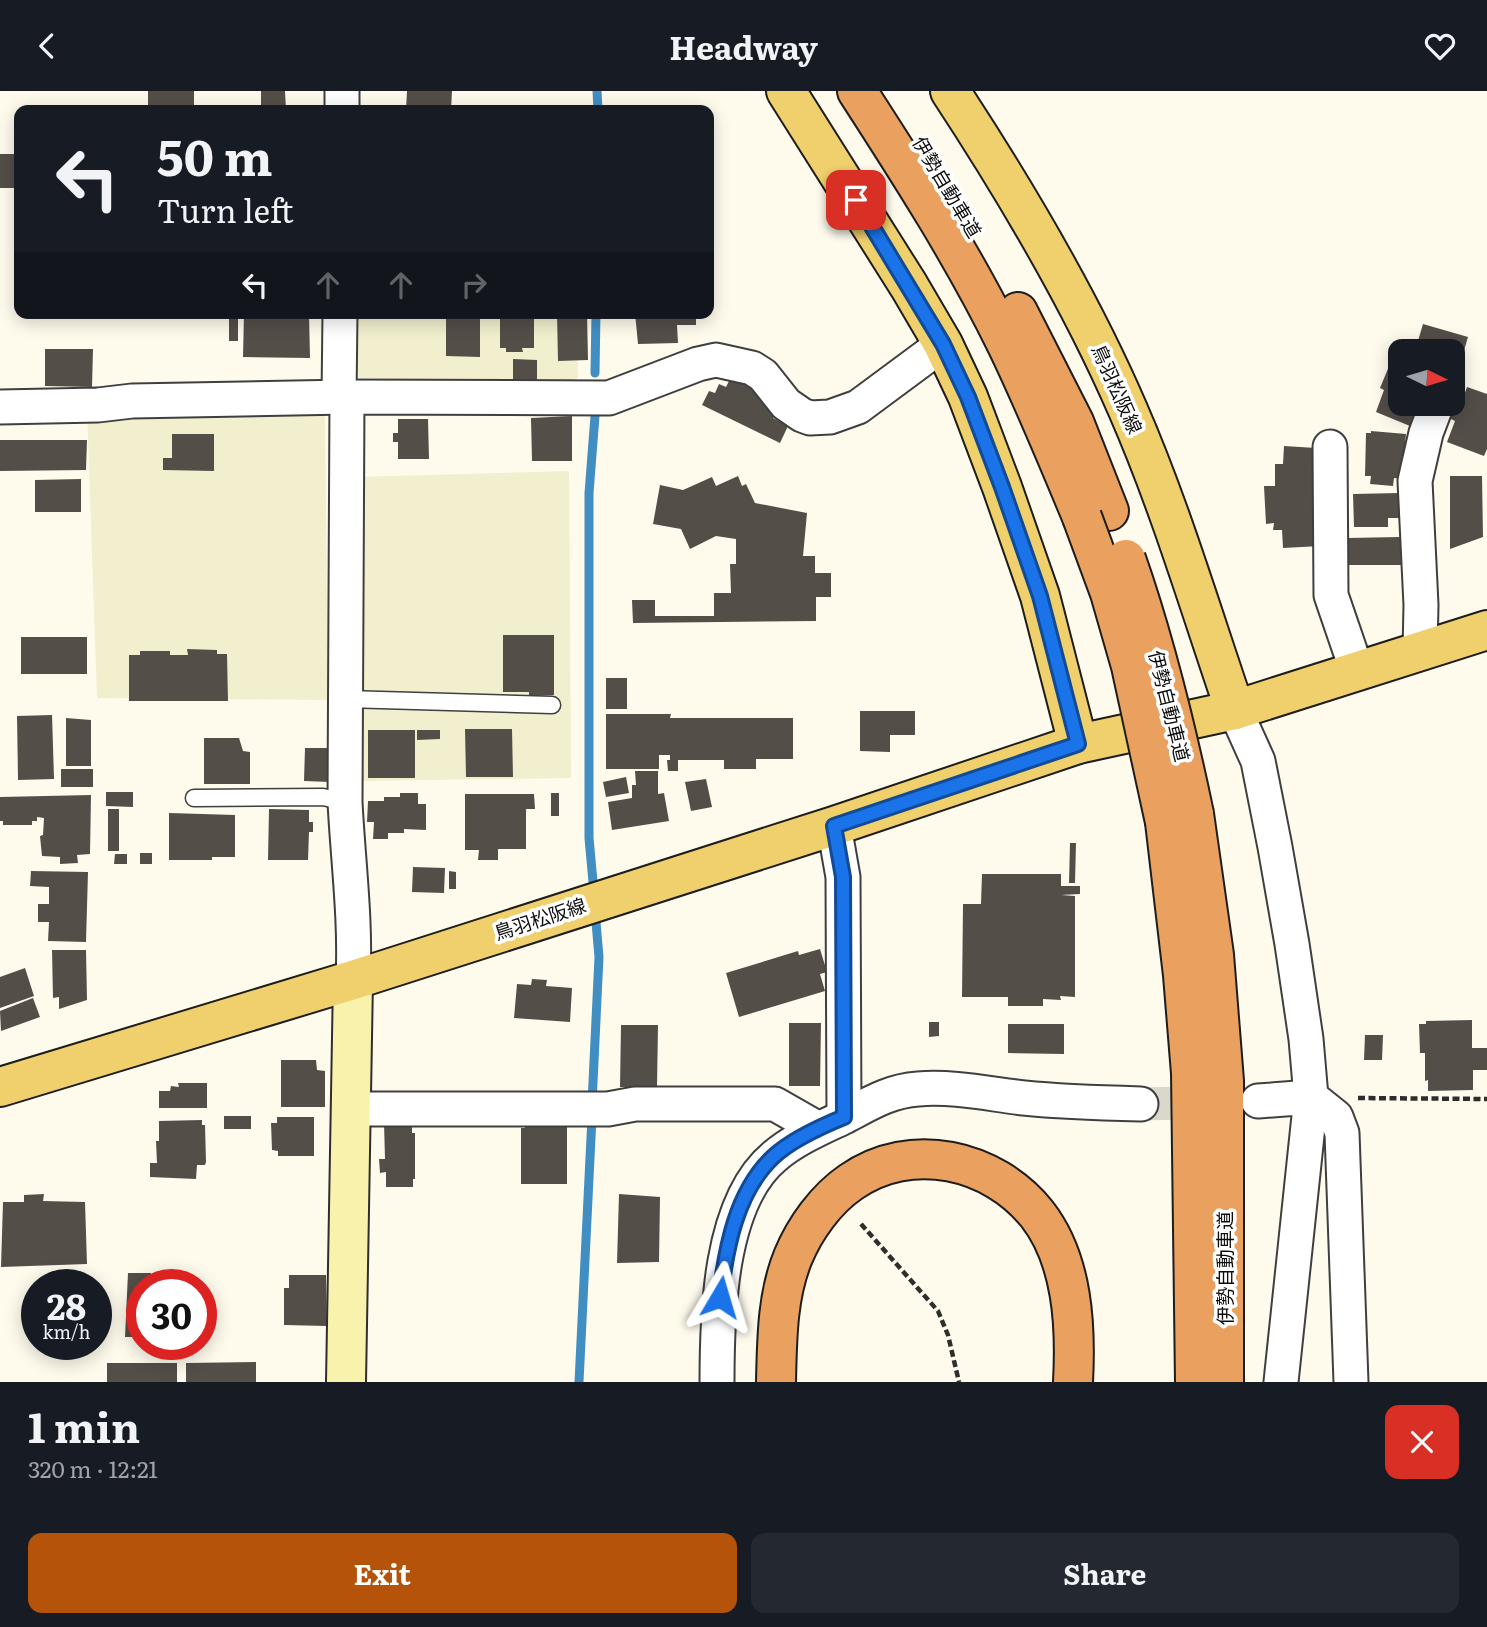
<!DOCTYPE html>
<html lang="en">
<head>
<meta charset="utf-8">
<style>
  :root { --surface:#171b24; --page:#242831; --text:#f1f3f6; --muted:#9ea1a6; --accent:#b45309 }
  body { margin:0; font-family:Literata,"Noto Sans JP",serif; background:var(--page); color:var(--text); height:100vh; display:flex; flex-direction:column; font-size:26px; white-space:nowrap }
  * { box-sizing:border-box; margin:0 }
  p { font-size:23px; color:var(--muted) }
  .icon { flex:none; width:38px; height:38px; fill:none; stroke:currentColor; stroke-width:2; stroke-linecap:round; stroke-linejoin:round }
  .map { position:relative; height:1291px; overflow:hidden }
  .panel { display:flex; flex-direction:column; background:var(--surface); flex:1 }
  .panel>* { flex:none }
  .guide { position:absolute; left:14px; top:14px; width:700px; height:214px; border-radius:14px; box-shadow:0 4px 18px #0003; background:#171b24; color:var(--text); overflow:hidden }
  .needle { width:46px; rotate:95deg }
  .controls { position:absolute; left:1388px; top:248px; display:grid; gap:14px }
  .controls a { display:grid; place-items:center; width:77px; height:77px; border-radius:14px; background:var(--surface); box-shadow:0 4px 18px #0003; font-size:35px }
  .speed { position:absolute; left:21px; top:1178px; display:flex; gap:14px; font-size:35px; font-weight:700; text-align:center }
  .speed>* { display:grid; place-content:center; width:91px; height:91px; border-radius:50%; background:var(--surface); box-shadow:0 4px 18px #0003; line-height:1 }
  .speed small { font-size:18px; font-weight:400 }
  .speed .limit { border:10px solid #d22; background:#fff; color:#111 }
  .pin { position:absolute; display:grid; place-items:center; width:60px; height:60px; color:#fff; margin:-30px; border-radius:14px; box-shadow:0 4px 10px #0006 }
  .me { position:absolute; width:77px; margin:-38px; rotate:7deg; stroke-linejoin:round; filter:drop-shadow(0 0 5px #0008) }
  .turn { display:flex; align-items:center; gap:24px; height:147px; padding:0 28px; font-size:32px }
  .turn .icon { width:91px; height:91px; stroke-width:2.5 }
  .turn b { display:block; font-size:49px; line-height:60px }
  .lanes { display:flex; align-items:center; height:66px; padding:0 28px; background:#0003; justify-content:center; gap:35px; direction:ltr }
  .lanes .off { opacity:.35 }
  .round { display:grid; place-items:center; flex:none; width:74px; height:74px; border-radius:14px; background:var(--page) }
  .head { display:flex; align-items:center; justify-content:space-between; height:119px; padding:0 28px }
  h1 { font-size:42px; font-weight:700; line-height:52px }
  .primary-button { display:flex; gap:14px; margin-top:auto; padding:14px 28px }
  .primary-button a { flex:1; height:80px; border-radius:14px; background:var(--accent); color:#fff; font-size:28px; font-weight:700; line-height:80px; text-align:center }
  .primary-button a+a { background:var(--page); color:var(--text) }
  header { display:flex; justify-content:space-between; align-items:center; height:91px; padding:0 28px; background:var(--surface); font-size:32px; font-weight:700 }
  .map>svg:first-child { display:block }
  .farmland { fill:#f2efcf }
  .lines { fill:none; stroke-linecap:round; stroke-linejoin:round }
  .stream { stroke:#418ec3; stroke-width:9 }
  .building { fill:#544e49 }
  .street-tunnel { stroke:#dad7cb; stroke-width:33; stroke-dasharray:33 17; stroke-linecap:butt }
  .lane-casing { stroke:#3f3f3f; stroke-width:19 }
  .street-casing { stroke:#3f3f3f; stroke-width:37 }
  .secondary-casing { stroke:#2e2e2e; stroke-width:42 }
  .primary-casing { stroke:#1d1d1d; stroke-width:42 }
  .highway-casing { stroke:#1d1d1d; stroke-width:42 }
  .path { stroke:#2e2e2e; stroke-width:4.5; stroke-dasharray:7 3.5; stroke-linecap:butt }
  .lane { stroke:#fff; stroke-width:16 }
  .street { stroke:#fff; stroke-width:33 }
  .secondary { stroke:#f9f2ac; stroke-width:38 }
  .primary { stroke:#efd06c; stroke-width:38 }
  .highway { stroke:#eaa05f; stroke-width:38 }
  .highway-bridge-casing { stroke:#1d1d1d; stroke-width:42; stroke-linecap:butt }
  .highway-bridge { stroke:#eaa05f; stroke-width:38 }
  .route-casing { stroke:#114b97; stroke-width:18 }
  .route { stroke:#1a73e8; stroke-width:12 }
  .labels { text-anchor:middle; stroke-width:7; stroke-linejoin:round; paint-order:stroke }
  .street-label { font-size:19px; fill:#0c0c0c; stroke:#fff }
</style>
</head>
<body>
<header><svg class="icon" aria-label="back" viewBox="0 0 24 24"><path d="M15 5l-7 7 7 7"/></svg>Headway<svg class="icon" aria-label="heart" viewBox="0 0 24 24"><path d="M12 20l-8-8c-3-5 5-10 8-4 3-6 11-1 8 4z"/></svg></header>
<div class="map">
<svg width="1487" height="1291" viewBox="0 0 1487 1291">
  <rect width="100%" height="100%" fill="#fefbed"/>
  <g class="farmland">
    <path d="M349 222H577L578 287 555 295 346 286Z"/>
    <path d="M325 316 328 609 97 607 87 318Z"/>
    <path d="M569 380 571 687 358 690 353 386Z"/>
  </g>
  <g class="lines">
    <g class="stream">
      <path d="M597 0 598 19"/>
      <path d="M595 282 596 222"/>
      <path d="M594 802 589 747V402L595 325"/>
      <path d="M592 1012 599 866 595 820"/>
      <path d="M579 1291 592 1026"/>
    </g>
  </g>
  <g class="building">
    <rect x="148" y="0" width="46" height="19"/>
    <path d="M261 0H285L286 19H261Z"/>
    <path d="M407 0H452L451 19H406Z"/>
    <rect x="0" y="63" width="19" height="34"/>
    <rect x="14" y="116" width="5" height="43"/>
    <path d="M244 222H309L310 267 243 266Z"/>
    <path d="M446 222H480V266L446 265Z"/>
    <path d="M500 222H534V257H522L523 261H506V257H500Z"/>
    <path d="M557 222H587L588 269 558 270Z"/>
    <path d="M635 222H696V234H677L678 252 638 253Z"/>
    <rect x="229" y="227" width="9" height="23"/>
    <path d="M1423 233 1468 246 1461 270 1452 268V261L1415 260Z"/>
    <path d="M45 258H93L92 296 45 295Z"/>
    <path d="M513 268 537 269V291L513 292Z"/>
    <path d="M1392 268 1400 271V313H1419L1410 335 1376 321 1384 299 1380 297Z"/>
    <path d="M731 286 748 290 776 320 773 327 788 335 780 352 702 314 709 300 715 302 719 293 726 296Z"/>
    <path d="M1467 296 1487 303V358L1484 365 1447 351 1455 330 1449 327 1454 314 1460 316Z"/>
    <path d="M572 325V370H532L531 327Z"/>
    <path d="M398 328H428L429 368H398V351H393V342H398Z"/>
    <path d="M1371 340 1406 343 1402 388 1394 387 1393 395 1370 393 1371 385H1365L1366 342H1371Z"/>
    <path d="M172 343H214V380L163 379V367H172Z"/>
    <path d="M0 349H87L86 379 0 380Z"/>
    <path d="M1284 355 1316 357 1321 455 1283 457 1282 439H1273L1274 432 1266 433 1264 395H1275V373H1283Z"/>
    <path d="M738 385 742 395 746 393 755 412 807 422 803 465H815V482H831V506H816V530L633 532 632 509H655V525H714V502H731L730 473H736V448L716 445 690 458 681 438 653 433 660 394 683 399 712 386 716 395Z"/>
    <path d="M1450 385H1482L1483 446 1450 458Z"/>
    <path d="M81 388V421H35V389Z"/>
    <path d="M1399 402V427H1388V436H1354L1353 403Z"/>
    <path d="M1400 446 1401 474H1348L1347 447Z"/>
    <path d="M503 544H554V604L529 605V601H503Z"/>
    <rect x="21" y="546" width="66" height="37"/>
    <path d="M187 558 217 559V563H227L228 610H129V564H140V560H170V564H188Z"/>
    <rect x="606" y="587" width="21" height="31"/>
    <path d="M860 620H915V644H890V661L860 660Z"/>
    <path d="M606 623H671L670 627H793V668H756V678H724V669H678V680H668L667 669H670V664H659V678H606Z"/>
    <path d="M52 624 54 688 18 689 17 625Z"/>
    <path d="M66 627 91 629V675H66Z"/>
    <path d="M465 638H512L513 686H466Z"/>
    <rect x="368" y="639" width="47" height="48"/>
    <path d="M417 639H440V648L417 649Z"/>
    <path d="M204 647H239L243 660 250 661V693H204Z"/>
    <path d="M305 657H331L330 691 304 690Z"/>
    <rect x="61" y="678" width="32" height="18"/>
    <path d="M635 680H658V703L664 702 669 730 612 739 608 711 632 707V694H636Z"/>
    <path d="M626 686 629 702 606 706 603 691Z"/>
    <path d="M706 688 712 716 691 720 685 691Z"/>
    <path d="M106 701H133V716L106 715Z"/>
    <path d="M400 702H418V713H426V739L404 738V742H388V748H373L374 731H367L368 710H384V706H400Z"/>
    <rect x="551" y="702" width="8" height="23"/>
    <path d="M465 703H534L535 718H526V758H498V769H478L479 759H465Z"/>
    <path d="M91 704 90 763 77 764 78 772 60 773V766L42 765 40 745 43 744 44 727 37 726V730H32V734H3V730H0V706Z"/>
    <rect x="108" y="718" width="11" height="42"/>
    <path d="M269 718 309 719V731H313V741H309L308 769H268Z"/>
    <path d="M169 722 235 724V766H212V769H169Z"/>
    <path d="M1070 752H1076L1075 792H1069Z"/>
    <rect x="140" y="762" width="12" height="11"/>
    <path d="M115 763H127V773H114Z"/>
    <path d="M413 776 445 777 444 802 412 801Z"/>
    <path d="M31 780 88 781 86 851 48 850 49 831H38V813H49V796L30 795Z"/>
    <path d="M449 780 456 781V798H449Z"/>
    <path d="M982 783H1061V795H1080V803L1061 804 1075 805V906L1060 905 1061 909 1043 908V915H1008V906H962L963 813H981Z"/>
    <path d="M820 858 827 881 820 883 825 900 739 926 726 882 798 860 799 864Z"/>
    <path d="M52 859H86L87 909 59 918V906L53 907Z"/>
    <path d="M25 877 34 905 0 917V886Z"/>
    <path d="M532 888 547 889 546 895 572 897 570 931 514 927 517 893 531 894Z"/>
    <path d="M33 907 40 926 1 940 0 920Z"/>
    <path d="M1472 929V957H1487V979H1473V999L1428 1000V989L1425 990V962H1420L1419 933H1426V930Z"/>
    <path d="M929 931H939V945L929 946Z"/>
    <path d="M789 932H821L820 995H789Z"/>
    <path d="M1008 933H1064V963L1008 962Z"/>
    <path d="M621 934H658L657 996H620Z"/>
    <path d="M1365 944H1383L1382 969H1364Z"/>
    <path d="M281 969H316L317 979 325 980V1016H281Z"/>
    <path d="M178 992H207V1017H159V1000H170L171 995 179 996Z"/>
    <rect x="224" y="1025" width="27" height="13"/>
    <path d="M277 1026H314V1065H278V1060L272 1059 271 1032H277Z"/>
    <path d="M202 1029V1034H205L206 1071 205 1074H197L196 1088 150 1086V1072H157L156 1050H159V1030Z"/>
    <path d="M384 1032 412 1034V1042H415V1088H413V1096H386V1081L380 1082 379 1068H385Z"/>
    <path d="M525 1035H567V1093H521V1037H525Z"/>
    <path d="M44 1103 43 1110 85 1111 87 1173 1 1176 3 1111H24V1104Z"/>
    <path d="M619 1103 660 1106 659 1171 617 1172Z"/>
    <path d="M128 1182H151V1190H167V1194H142V1246H125Z"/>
    <path d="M289 1184H326L327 1235 284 1234V1197H289Z"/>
    <path d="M256 1271V1291H186V1272Z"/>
    <rect x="107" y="1272" width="70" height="19"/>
  </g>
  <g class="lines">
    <path class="street-tunnel" d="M1141 1013 1217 1011"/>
    <g class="lane-casing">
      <g id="lane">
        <path d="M346 608 552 614"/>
        <path d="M194 707 323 706 345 711"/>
      </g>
    </g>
    <g class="street-casing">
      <g id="street">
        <path d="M342 19V0"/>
        <path d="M347 306 345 711C348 770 356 829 353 889"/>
        <path d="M339 307 340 222"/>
        <path d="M0 316 98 314 132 310 347 306 609 307 698 273 716 269 752 277 763 284 786 313 802 324 810 327 830 326 858 316 943 253"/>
        <path d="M1330 356 1331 504 1357 580"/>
        <path d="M1420 560 1421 514 1415 390 1426 342 1437 313"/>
        <path d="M1235 619 1258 670 1275 756 1292 853 1306 948 1311 1006 1336 1026 1342 1042 1351 1291"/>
        <path d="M834 735 843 786 844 1025"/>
        <path d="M1258 1010 1311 1006 1281 1291"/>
        <path d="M353 1018H608L635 1013H775L817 1037"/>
        <path d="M717 1291C717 1224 719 1111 775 1065 795 1048 821 1037 844 1026 869 1013 889 1000 918 998 953 995 989 1003 1024 1007 1063 1011 1102 1012 1141 1013"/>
      </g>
    </g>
    <g class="secondary-casing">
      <path id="secondary" d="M346 1291 353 889"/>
    </g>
    <g class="primary-casing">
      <g id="primary">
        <path d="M786 0 909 195 943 253 968 306 1002 396 1040 505 1078 653"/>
        <path d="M950 0C1017 102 1080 208 1128 319 1170 415 1201 520 1235 619"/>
        <path d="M0 996 353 889 834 735 1078 653 1235 619 1487 539"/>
      </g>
    </g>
    <g class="highway-casing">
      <g id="highway">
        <path d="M857 0C910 82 964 166 1007 254 1034 310 1058 368 1082 426"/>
        <path d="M1018 221 1074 331 1109 420"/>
        <path d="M1194 723 1214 864 1224 990V1291"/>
        <path d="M1165 731 1183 884 1191 982 1195 1291"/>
        <path d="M776 1291C777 1249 777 1205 793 1166 805 1137 826 1108 851 1091 911 1049 993 1068 1037 1123 1073 1169 1076 1235 1073 1291"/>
      </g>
    </g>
    <g class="path">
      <path d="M1358 1007 1487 1008"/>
      <path d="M861 1133 938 1220 948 1244 959 1291"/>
    </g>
    <use href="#lane" class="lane"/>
    <use href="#street" class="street"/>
    <use href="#secondary" class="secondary"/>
    <use href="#primary" class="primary"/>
    <use href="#highway" class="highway"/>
    <g class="highway-bridge-casing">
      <g id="highway-bridge">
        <path d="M1082 426 1110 502 1131 575 1165 731"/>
        <path d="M1126 468C1155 551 1176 637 1194 723"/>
      </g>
    </g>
    <use href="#highway-bridge" class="highway-bridge"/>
  </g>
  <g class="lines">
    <g class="route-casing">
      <path id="route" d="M720 1206C726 1157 736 1101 773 1066 790 1050 822 1035 844 1026L843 786 834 735 1078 653 1040 505 1002 396 968 306 943 253 856 109"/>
    </g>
    <use href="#route" class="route"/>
  </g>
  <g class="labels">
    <g class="street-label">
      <text transform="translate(947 96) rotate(59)" y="7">伊勢自動車道</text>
      <text transform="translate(1117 298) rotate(66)" y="7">鳥羽松阪線</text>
      <text transform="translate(1169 615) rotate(76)" y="7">伊勢自動車道</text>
      <text transform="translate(540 828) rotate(-18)" y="7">鳥羽松阪線</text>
      <text transform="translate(1225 1177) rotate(-90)" y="7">伊勢自動車道</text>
    </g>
  </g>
</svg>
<div class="controls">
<a><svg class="needle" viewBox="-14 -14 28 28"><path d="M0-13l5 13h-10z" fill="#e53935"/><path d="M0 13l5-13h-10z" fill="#9ea1a6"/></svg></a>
</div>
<div class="speed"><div>28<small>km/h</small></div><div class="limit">30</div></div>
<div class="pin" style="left:856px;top:109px;background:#d93025"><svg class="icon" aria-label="arrive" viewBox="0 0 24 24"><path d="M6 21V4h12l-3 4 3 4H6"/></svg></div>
<svg class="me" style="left:720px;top:1206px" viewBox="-20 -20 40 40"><path d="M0-17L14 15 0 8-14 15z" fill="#1a73e8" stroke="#fff" stroke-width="4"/></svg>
<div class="guide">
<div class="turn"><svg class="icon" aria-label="left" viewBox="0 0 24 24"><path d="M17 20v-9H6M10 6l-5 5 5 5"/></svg><div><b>50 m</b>Turn left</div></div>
<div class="lanes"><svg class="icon" aria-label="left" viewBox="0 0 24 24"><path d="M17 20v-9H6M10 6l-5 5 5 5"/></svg><svg class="icon off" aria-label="ahead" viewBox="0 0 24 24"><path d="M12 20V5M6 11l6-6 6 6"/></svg><svg class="icon off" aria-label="ahead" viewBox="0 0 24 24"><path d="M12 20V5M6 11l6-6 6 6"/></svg><svg class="icon off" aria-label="right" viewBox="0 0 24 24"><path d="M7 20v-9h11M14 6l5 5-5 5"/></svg></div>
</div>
</div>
<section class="panel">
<div class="head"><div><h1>1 min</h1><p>320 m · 12:21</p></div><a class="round" style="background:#d93025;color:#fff"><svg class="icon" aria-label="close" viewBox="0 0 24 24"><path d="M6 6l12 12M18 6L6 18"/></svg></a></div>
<div class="primary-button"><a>Exit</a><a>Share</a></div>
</section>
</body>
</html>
